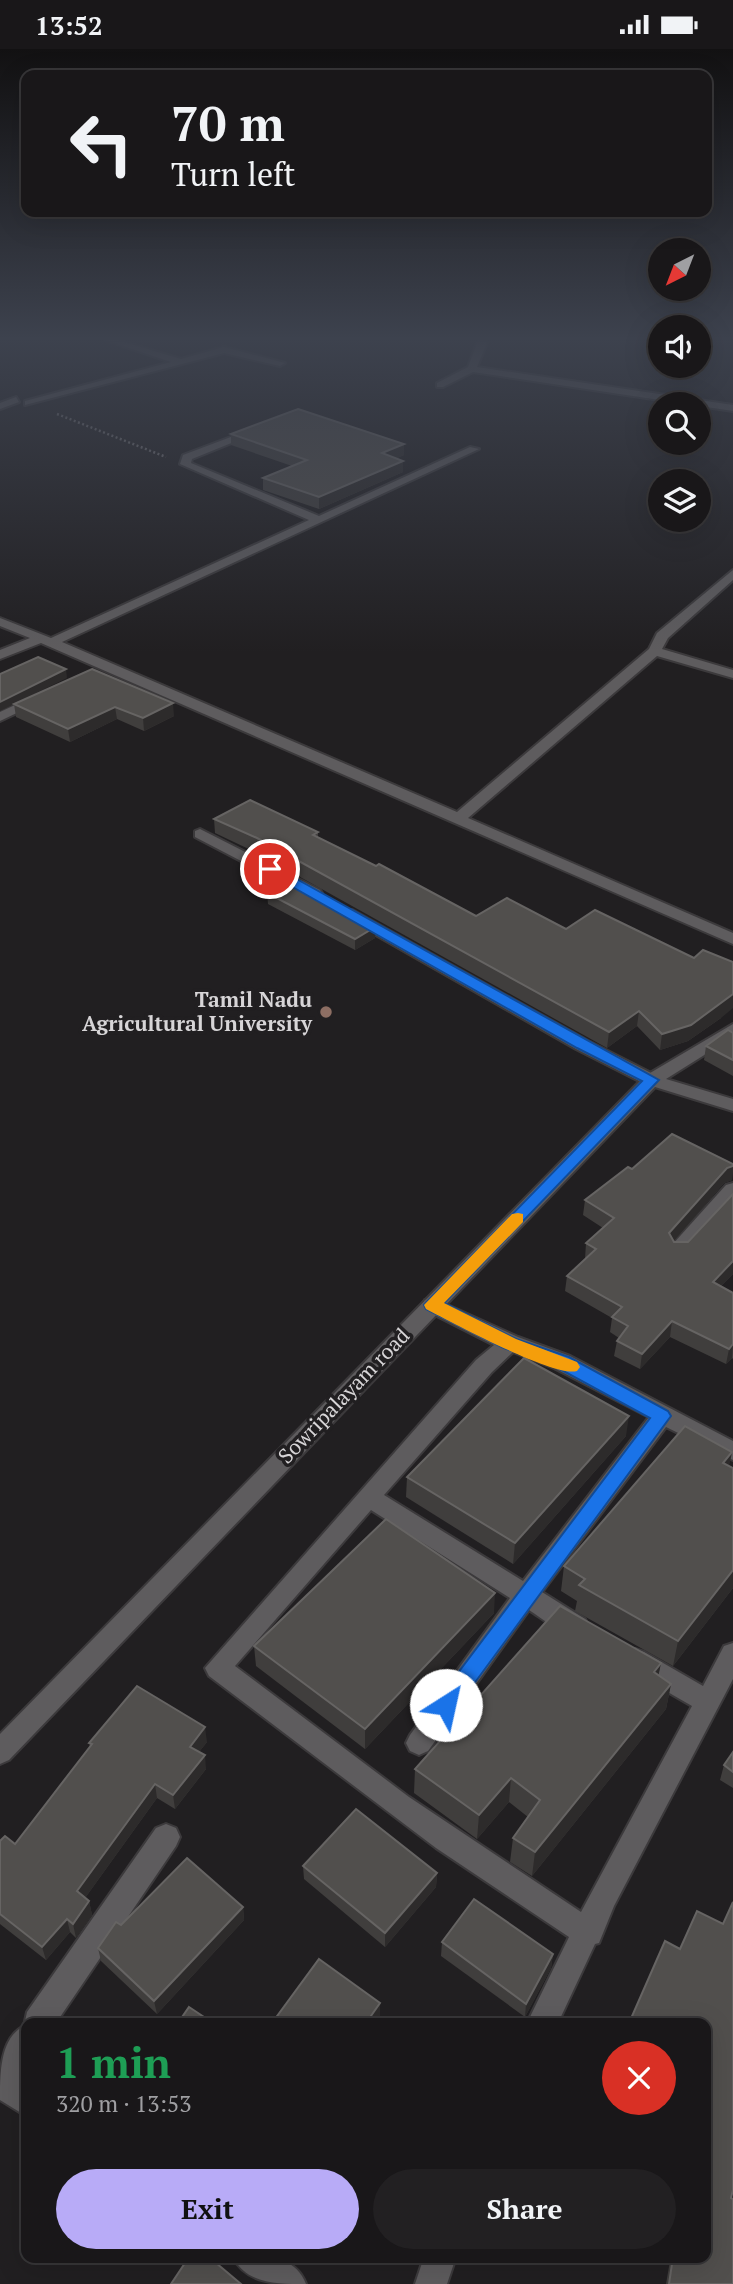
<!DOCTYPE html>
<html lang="en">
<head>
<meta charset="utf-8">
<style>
  :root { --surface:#191719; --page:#222022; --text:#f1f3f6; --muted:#9f9fa2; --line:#373638; --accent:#b8abf7 }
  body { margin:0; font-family:"PT Serif",serif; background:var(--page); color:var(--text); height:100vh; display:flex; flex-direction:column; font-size:26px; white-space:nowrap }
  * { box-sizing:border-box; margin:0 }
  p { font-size:23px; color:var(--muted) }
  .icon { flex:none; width:38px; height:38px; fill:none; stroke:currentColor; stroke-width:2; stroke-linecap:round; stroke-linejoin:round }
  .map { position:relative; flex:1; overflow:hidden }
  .side { position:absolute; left:21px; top:1969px; width:690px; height:245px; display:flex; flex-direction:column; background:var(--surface); border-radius:14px; box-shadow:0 7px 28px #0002,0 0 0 2px var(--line) }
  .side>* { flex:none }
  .top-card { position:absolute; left:21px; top:21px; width:691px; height:147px; border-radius:14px; box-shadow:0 7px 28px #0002,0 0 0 2px var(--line); background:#191719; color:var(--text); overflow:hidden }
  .needle { width:46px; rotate:222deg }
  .buttons { position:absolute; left:648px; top:189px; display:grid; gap:14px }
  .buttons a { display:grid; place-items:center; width:63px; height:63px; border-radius:50%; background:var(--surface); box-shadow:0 7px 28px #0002,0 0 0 2px var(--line); font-size:35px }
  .pin { position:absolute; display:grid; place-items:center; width:60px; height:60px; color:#fff; margin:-30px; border:4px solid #fff; border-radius:50%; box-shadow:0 2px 7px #0007 }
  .me { position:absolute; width:77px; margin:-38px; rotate:35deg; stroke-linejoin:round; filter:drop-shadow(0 0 5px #0008) }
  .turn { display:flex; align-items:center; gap:24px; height:147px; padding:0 35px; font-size:32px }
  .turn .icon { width:91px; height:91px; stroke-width:2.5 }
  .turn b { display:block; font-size:49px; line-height:60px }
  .round { display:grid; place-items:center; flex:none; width:74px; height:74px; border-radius:37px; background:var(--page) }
  .summary { display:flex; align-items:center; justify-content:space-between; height:119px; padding:0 35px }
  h1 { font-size:42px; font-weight:700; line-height:52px; color:#1e9e55 }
  .action { display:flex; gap:14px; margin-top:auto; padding:14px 35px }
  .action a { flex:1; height:80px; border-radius:42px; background:var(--accent); color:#111; font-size:28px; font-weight:700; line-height:80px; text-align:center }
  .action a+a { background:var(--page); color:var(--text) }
  .status { display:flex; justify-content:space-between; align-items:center; height:49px; padding:0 35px; background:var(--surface); direction:ltr }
  .status svg { height:19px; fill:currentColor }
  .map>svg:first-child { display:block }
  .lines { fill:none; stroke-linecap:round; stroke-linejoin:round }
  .minor-casing { stroke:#3c3a3c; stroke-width:4 }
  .tertiary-casing { stroke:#3c3a3c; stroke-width:4 }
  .path { stroke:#757375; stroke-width:2.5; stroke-dasharray:2 2.5; stroke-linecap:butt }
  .minor { fill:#5e5c5e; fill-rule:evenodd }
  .tertiary { fill:#5e5c5e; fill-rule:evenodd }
  .wall { fill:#403e3d }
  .shaded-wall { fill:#2d2b2b }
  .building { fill:#514f4d; stroke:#666463; stroke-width:2 }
  .route { fill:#1a73e8; stroke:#114b97; stroke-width:2 }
  .slow { fill:#f59e0b }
  .education-dot { fill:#8d6e63; stroke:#211f21; stroke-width:2.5 }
  .labels { text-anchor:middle; stroke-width:7; stroke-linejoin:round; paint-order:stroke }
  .poi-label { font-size:21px; font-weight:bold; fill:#d7d5d7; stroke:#211f21; text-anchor:end }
  .street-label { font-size:21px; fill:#d7d5d7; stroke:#211f21 }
</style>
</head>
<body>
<div class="status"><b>13:52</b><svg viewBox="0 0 49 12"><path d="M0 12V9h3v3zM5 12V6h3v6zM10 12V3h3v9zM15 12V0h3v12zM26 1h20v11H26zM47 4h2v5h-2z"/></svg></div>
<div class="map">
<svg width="733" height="2235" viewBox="0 0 733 2235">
  <rect width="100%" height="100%" fill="#211f21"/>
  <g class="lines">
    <g class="minor-casing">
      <g id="minor">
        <path d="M105 291H117L181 310 224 298 285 314 280 317 224 304 25 356V352L171 313Z"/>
        <path d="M482 291 487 294 477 318 733 356V362L473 323 443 338H437V334L468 318 477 294Z"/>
        <path d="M16 348 19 353 0 360V354Z"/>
        <path d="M252 380 261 382 192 410 191 414 319 467 470 398 479 400 62 593 457 763 649 600 657 584 733 521V531L668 589 662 600 733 621V629L657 607 468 769 733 884V895L41 594 0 610V601L30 589 0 577V569L51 589 309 471 180 415 183 406Z"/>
        <path d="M32 648 44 651 0 672V663Z"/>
        <path d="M200 780 320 841 322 844 320 847H308L195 788V782Z"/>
        <path d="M352 861 588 992 657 1027 660 1031 651 1037 645 1035 576 1000 346 869 344 866Z"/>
        <path d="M733 1134V1153L686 1206H672L669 1201 672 1196 726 1136Z"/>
        <path d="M432 1249 518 1288 570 1307 733 1392V1411L666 1378 542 1543 585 1570 588 1577 585 1584C566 1591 545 1571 529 1561L428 1702 419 1706 410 1702 406 1694 410 1686 510 1549 371 1461 235 1617 409 1748 581 1863 692 1657 626 1619 622 1611 626 1603 635 1600 644 1603 703 1637 724 1597 733 1594V1630L614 1857 599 1894 595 1895 558 1974H527L569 1888 436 1799 209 1627 205 1619 476 1311 494 1296 425 1261 422 1256 425 1251ZM513 1303 554 1319 649 1368 523 1532 384 1446 492 1323Z"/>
        <path d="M166 1775 176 1779 180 1788 176 1797 56 1974H26V2017L19 2028 26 2033V2067L0 2051C0 2024 0 1989 24 1977L27 1963 156 1779Z"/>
        <path d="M233 2208C262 2208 294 2204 306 2235 278 2235 246 2235 233 2208Z"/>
        <path d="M424 2208H456L447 2235H415Z"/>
      </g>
    </g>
    <g class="tertiary-casing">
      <path id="tertiary" d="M733 975V988L666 1030 733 1050V1062L655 1038 9 1711 0 1715V1685L645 1027Z"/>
    </g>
    <path class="path" d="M57 365 166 408"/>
    <use href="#minor" class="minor"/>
    <use href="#tertiary" class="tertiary"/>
  </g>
  <g class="wall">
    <path d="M231 385 404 395V406L397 409 403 412V423L319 460 263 441V429L292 417 231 396Z"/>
    <path d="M92 620 174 667 144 682 117 670 70 693 16 668 14 655Z"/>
    <path d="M214 770 318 783V789L476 867 721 969 688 992 660 1001 637 977 607 999 257 804 215 784Z"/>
    <path d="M267 844 375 878V889L355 901 268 855Z"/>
    <path d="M733 984V1027L704 1011 706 997Z"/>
    <path d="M733 1115 732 1131 724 1134 674 1192V1193H688L733 1145V1225L721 1237 733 1244V1310L732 1309 726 1315 670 1288 640 1320 614 1307 617 1292 619 1289 610 1283 612 1269 565 1242 567 1227 585 1210 586 1194 603 1179 583 1166 585 1151 632 1120Z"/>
    <path d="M626 1387 513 1515 406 1448 407 1428Z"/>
    <path d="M729 1417 733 1419V1539L673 1617 575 1562 577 1552 561 1542 564 1517Z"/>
    <path d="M494 1564 365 1700 256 1617 254 1597Z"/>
    <path d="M661 1614 658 1626 671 1635 666 1660 532 1827 510 1813 513 1789 528 1768 509 1753 477 1790 414 1744 415 1720Z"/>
    <path d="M207 1693 199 1703 206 1720 175 1760 157 1749 85 1849 89 1852 92 1866 76 1889 70 1883 46 1911 0 1875V1792L15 1795 90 1698 89 1694Z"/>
    <path d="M733 1703V1739L720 1731 724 1716Z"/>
    <path d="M303 1817 437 1824 436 1838 385 1898 304 1830Z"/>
    <path d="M243 1858 244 1871 157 1965 101 1912 98 1899 121 1876Z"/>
    <path d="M442 1893 553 1905 551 1919 525 1968 441 1907Z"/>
    <path d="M680 1900 731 2149 733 2235H666L670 2212 664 2208H705Z"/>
  </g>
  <g class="shaded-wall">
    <path d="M404 395V406L382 416V404Z"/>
    <path d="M403 412V423L319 460V448Z"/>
    <path d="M66 620 67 629 0 662V653Z"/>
    <path d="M173 654 174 667 144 682 143 669Z"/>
    <path d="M115 658 117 670 70 693 68 680Z"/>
    <path d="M375 878V889L355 901V890Z"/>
    <path d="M733 945V959L721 969 688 992 660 1001 662 985Z"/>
    <path d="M639 962 637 977 607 999 609 983Z"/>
    <path d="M733 1117 732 1131 724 1134 667 1200 669 1184 727 1119Z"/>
    <path d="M733 1212V1225L710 1248 713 1233Z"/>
    <path d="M672 1272 670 1288 640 1320 642 1305Z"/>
    <path d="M733 1295 732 1309 726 1315 729 1300Z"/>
    <path d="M629 1367 626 1387 513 1515 515 1494Z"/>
    <path d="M732 1403 727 1429 723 1414Z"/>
    <path d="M733 1521V1539L673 1617 678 1592Z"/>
    <path d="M495 1544 494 1564 365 1700V1680Z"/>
    <path d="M661 1614 656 1639 654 1623Z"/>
    <path d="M671 1635 666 1660 532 1827 535 1803Z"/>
    <path d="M205 1678 207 1693 192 1712 190 1698Z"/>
    <path d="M205 1706 206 1720 175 1760 173 1746Z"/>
    <path d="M511 1729 509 1753 477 1790 479 1766Z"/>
    <path d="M155 1735 157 1749 80 1856 77 1842Z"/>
    <path d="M437 1824 436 1838 385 1898V1884Z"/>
    <path d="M89 1852 92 1866 76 1889 73 1875Z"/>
    <path d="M243 1858 244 1871 157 1965 154 1952Z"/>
    <path d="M67 1870 70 1883 46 1911 42 1898Z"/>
    <path d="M553 1905 551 1919 525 1968 526 1955Z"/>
    <path d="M380 1954V1967L376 1974H366Z"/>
  </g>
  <g class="building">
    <path d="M298 360 404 395 382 404 403 412 319 448 263 429 307 411 231 385Z"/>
    <path d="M38 608 66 620 0 653V625Z"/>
    <path d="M92 620 173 654 143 669 115 658 68 680 14 655Z"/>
    <path d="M250 751 318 783 313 786 376 817 379 815 476 867 507 849 566 880 595 861 694 909 703 901 733 913V945L691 976 662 985 639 962 609 983 257 789 214 770Z"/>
    <path d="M292 831 375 878 355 890 267 844Z"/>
    <path d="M728 981 733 984V1011L706 997Z"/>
    <path d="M672 1085 733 1115V1117L727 1119 669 1184 674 1193H688L733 1145V1212L713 1233 733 1244V1295L729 1300 672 1272 642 1305 617 1292 628 1277 612 1268 622 1258 567 1227 596 1200 586 1194 614 1169 585 1151 628 1118 632 1120Z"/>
    <path d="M524 1309 629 1367 515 1494 407 1428Z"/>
    <path d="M685 1377 732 1403 723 1414 733 1419V1521L678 1592 579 1536 585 1530 564 1517Z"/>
    <path d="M386 1470 495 1544 365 1680 254 1597Z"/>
    <path d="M560 1557 661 1614 654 1623 671 1635 535 1803 513 1789 540 1751 511 1729 479 1766 415 1720Z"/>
    <path d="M137 1637 205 1678 190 1698 205 1706 173 1746 155 1735 77 1842 89 1852 73 1875 67 1870 42 1898 0 1865V1792L5 1787 15 1795 92 1695 89 1694Z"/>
    <path d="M733 1703V1723L724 1716Z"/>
    <path d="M356 1760 437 1824 385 1884 303 1817Z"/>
    <path d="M187 1809 243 1858 154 1952 98 1899 116 1873 121 1876Z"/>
    <path d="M474 1850 553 1905 526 1955 442 1893Z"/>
    <path d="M733 1853V2141L731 2149 733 2150V2235H669L673 2208H705V1974H629L665 1892 680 1900 697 1862 723 1875Z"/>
    <path d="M319 1910 380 1954 366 1974H272Z"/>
    <path d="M189 1958 213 1974H178Z"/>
    <path d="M189 2208H209L241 2235H171Z"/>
  </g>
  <linearGradient id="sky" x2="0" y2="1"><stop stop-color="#121112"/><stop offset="0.48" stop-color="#3d424e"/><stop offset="1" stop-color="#3d424e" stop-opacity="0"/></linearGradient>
  <rect width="733" height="603" fill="url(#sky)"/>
  <path class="route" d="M266 818H275L659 1031 444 1254 516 1290 569 1308 668 1362 671 1367 454 1662 446 1665 439 1662 435 1656 439 1649 650 1369 556 1318 504 1299 426 1260 424 1256 642 1032 577 999 266 823Z"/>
  <path class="slow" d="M518 1164 523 1165V1173L444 1254 516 1290 577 1313 580 1318 577 1322C555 1329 451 1273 426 1260L424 1256 512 1165Z"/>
  <circle class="education-dot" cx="326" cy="963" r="7"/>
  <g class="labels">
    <g class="poi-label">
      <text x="312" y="958">Tamil Nadu<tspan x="312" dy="24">Agricultural University</tspan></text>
    </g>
    <g class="street-label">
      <text transform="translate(344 1347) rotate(-46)" y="7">Sowripalayam road</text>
    </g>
  </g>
</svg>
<div class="buttons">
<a><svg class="needle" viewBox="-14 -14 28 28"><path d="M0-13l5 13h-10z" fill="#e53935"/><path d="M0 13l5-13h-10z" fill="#9f9fa2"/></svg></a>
<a><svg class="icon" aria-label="sound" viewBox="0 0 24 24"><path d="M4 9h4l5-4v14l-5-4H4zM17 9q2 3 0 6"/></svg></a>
<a><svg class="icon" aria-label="search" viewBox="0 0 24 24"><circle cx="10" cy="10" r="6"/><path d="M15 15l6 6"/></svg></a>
<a><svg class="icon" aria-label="layers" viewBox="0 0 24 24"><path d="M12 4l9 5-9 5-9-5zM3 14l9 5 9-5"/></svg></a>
</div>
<div class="pin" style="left:270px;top:820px;background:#d93025"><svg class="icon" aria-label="arrive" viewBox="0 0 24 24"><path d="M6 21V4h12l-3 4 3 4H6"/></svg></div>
<svg class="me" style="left:446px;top:1656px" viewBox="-20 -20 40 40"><circle r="19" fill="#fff"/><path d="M0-13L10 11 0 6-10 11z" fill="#1a73e8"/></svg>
<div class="top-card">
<div class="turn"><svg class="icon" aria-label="left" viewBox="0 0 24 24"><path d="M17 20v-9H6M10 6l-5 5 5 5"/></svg><div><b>70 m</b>Turn left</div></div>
</div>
<section class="side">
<div class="summary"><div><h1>1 min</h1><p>320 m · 13:53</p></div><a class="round" style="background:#d93025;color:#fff"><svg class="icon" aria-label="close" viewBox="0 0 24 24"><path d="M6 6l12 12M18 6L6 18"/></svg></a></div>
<div class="action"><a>Exit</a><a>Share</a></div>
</section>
</div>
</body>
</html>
